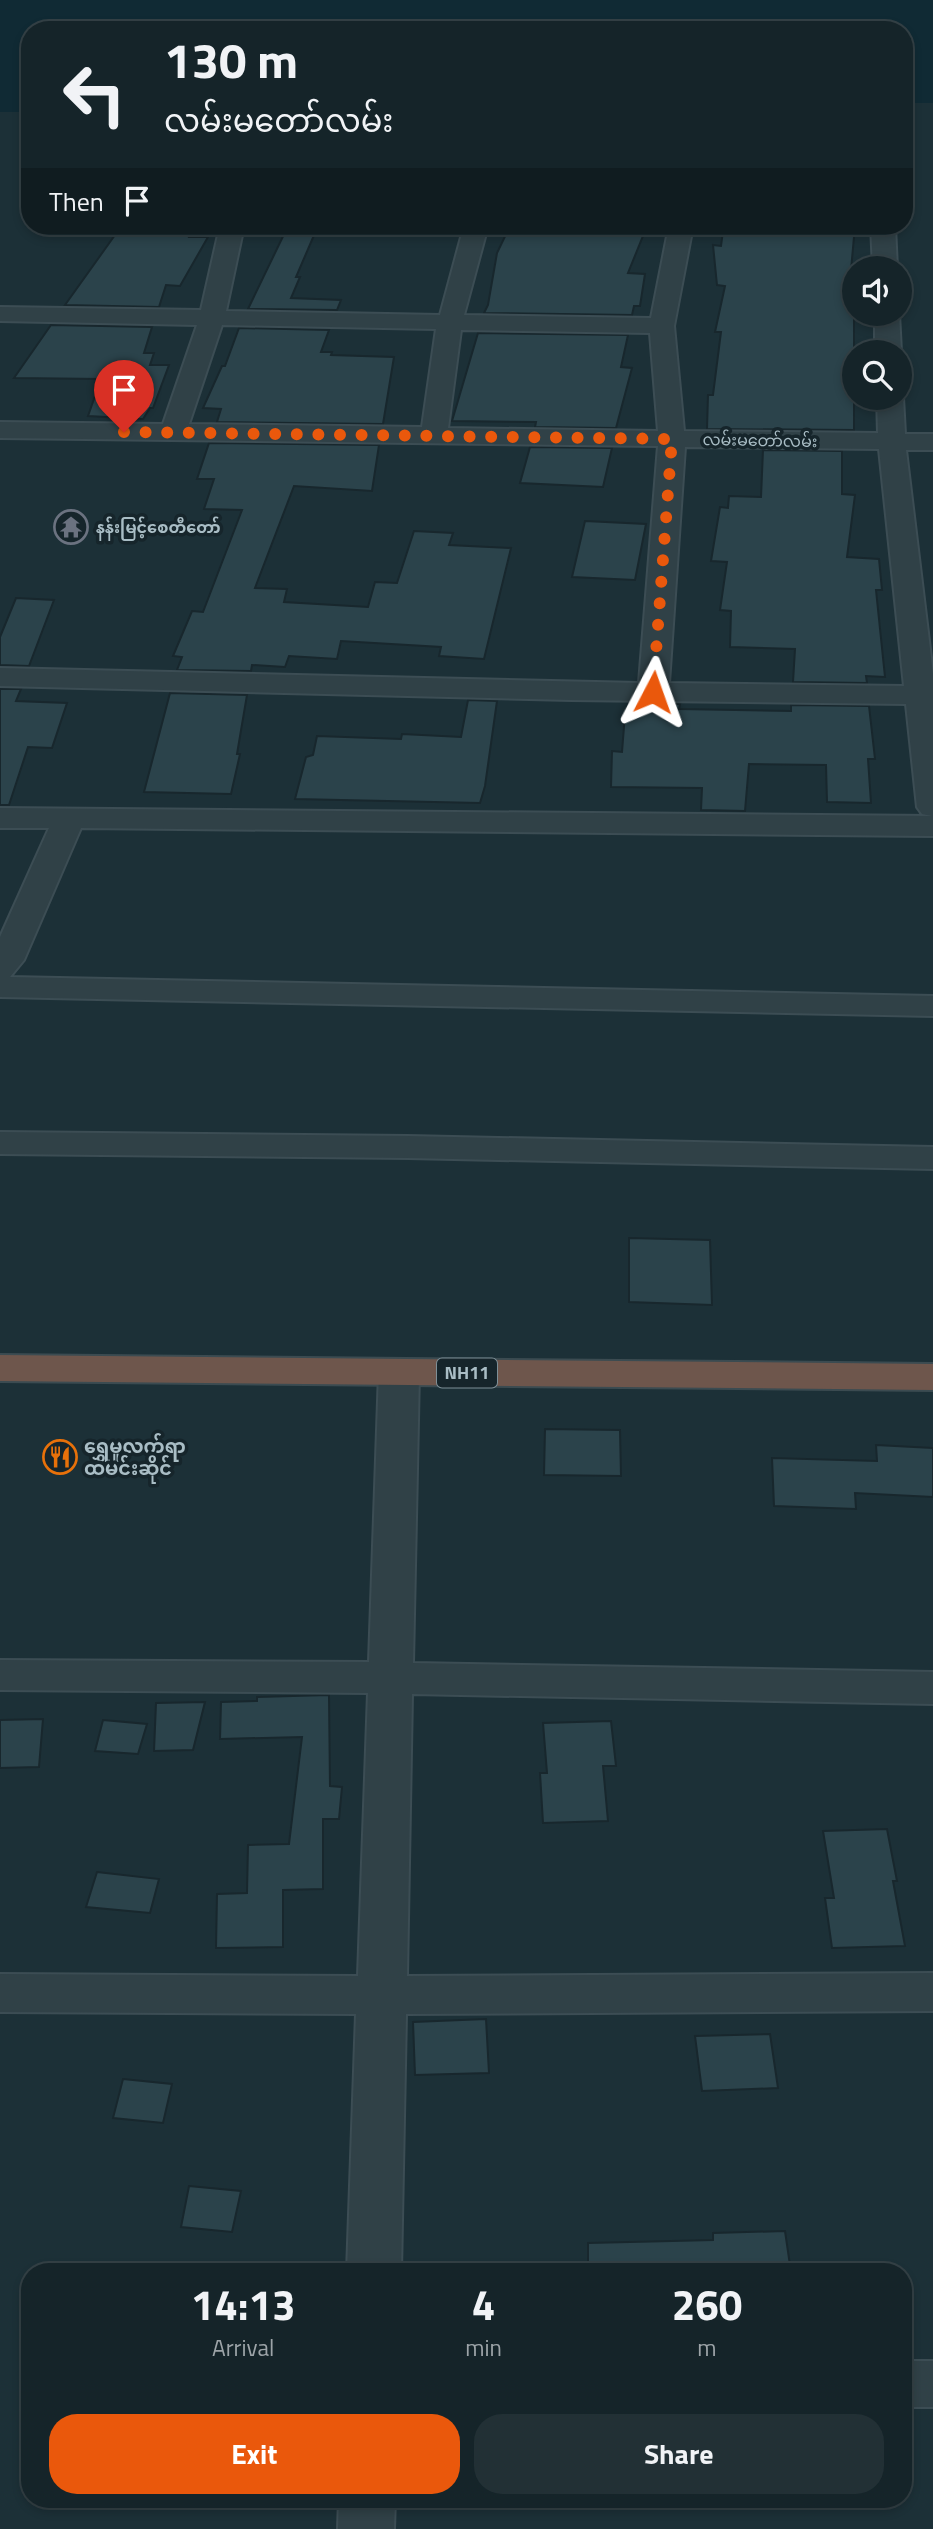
<!DOCTYPE html>
<html lang="en">
<head>
<meta charset="utf-8">
<style>
  :root { --surface:#152429; --page:#223035; --text:#f1f3f6; --muted:#9da4a8; --line:#344146; --accent:#ea580c }
  body { margin:0; font-family:"Titillium Web","Noto Sans Myanmar",sans-serif; background:var(--page); color:var(--text); height:100vh; display:flex; flex-direction:column; font-size:26px; white-space:nowrap }
  * { box-sizing:border-box; margin:0 }
  p { font-size:23px; color:var(--muted) }
  .icon { flex:none; width:38px; height:38px; fill:none; stroke:currentColor; stroke-width:2; stroke-linecap:round; stroke-linejoin:round }
  .map { position:relative; flex:1; overflow:hidden }
  .panel { position:absolute; left:21px; top:2263px; width:891px; height:245px; display:flex; flex-direction:column; background:var(--surface); border-radius:28px; box-shadow:0 4px 10px #0003,0 0 0 2px var(--line) }
  .panel>* { flex:none }
  .banner { position:absolute; left:21px; top:21px; width:892px; height:214px; border-radius:28px; box-shadow:0 4px 10px #0003,0 0 0 2px var(--line); background:#152429; color:var(--text); overflow:hidden }
  .buttons { position:absolute; left:842px; top:256px; display:grid; gap:14px }
  .buttons a { display:grid; place-items:center; width:70px; height:70px; border-radius:50%; background:var(--surface); box-shadow:0 4px 10px #0003,0 0 0 2px var(--line); font-size:35px }
  .pin { position:absolute; display:grid; place-items:center; width:60px; height:60px; color:#fff; margin:-72px -30px; border-radius:50% 50% 50% 0; rotate:-45deg; box-shadow:0 0 7px #0007 }
  .pin .icon { rotate:45deg }
  .me { position:absolute; width:77px; margin:-38px; rotate:4deg; stroke-linejoin:round; filter:drop-shadow(0 0 5px #0008) }
  .turn { display:flex; align-items:center; gap:24px; height:147px; padding:0 28px; font-size:32px }
  .turn .icon { width:91px; height:91px; stroke-width:2.5 }
  .turn b { display:block; font-size:49px; line-height:60px }
  .then { display:flex; align-items:center; height:66px; padding:0 28px; background:#0003; gap:14px; font-size:26px }
  .eta { display:flex; justify-content:space-evenly; align-items:center; height:119px; text-align:center }
  .eta b { font-size:42px; font-weight:700; line-height:49px }
  .cta { display:flex; gap:14px; margin-top:auto; padding:14px 28px }
  .cta a { flex:1; height:80px; border-radius:28px; background:var(--accent); color:#fff; font-size:28px; font-weight:700; line-height:80px; text-align:center }
  .cta a+a { background:var(--page); color:var(--text) }
  .map>svg:first-child { display:block }
  .water { fill:#102a34 }
  .building { fill:#2b434b; stroke:#18272d; stroke-width:2 }
  .lines { fill:none; stroke-linecap:round; stroke-linejoin:round }
  .minor-casing { stroke:#3c4d54; stroke-width:4 }
  .highway-casing { stroke:#3b4b51; stroke-width:4 }
  .minor { fill:#304147; fill-rule:evenodd }
  .highway { fill:#6e564c; fill-rule:evenodd }
  .route { stroke:#ea580c; stroke-width:12; stroke-dasharray:0 21.6 }
  .labels { text-anchor:middle; stroke-width:7; stroke-linejoin:round; paint-order:stroke }
  .far-street-label { font-size:16px; fill:#a9bdc5; stroke:#16252b }
  .far-poi-label { font-size:16px; font-weight:bold; fill:#a9bdc5; stroke:#16252b; text-anchor:start }
  .shield { fill:#16252b; stroke:#7d8f97; stroke-width:2 }
  .shield-label { font-size:18px; font-weight:bold; fill:#a9bdc5 }
  .poi-label { font-size:19px; font-weight:bold; fill:#a9bdc5; stroke:#16252b; text-anchor:start }
</style>
</head>
<body>
<div class="map">
<svg width="933" height="2529" viewBox="0 0 933 2529">
  <rect width="100%" height="100%" fill="#1c3037"/>
  <path class="water" d="M0 0H933V103H905V30H30V112H0Z"/>
  <g class="building">
    <path d="M288 226H318L296 277H300L291 298 341 300 337 310 248 309Z"/>
    <path d="M558 226H647L628 273 645 274 640 306H634L632 315 484 313 488 305 497 253 509 228 558 230Z"/>
    <path d="M776 226H855L848 303 854 304V430L707 429 708 395H713L721 332H715L725 286 717 285 713 245 721 246 723 231 776 233Z"/>
    <path d="M120 228 190 233 189 237H208L180 286 166 285 159 307 65 305Z"/>
    <path d="M51 325 152 327 144 353H154L150 365H169L153 408H150L143 419 88 416 101 379 14 378Z"/>
    <path d="M239 328 329 330 321 352H332L331 355 394 357 383 424 217 422 221 409 203 408 222 366H225Z"/>
    <path d="M478 333 628 335 621 367 632 368 616 428 535 427 536 422 452 421Z"/>
    <path d="M209 443 379 445 372 491 294 486 255 588 287 589 284 602 368 607 375 582 397 583 414 531 453 533 449 545 511 548 484 659 439 656 441 647 341 641 337 659 289 656 285 667 252 665 251 671 177 670 182 657 173 656 192 611 203 612 242 510 204 509 214 479H197Z"/>
    <path d="M530 447 612 448 603 487 520 483Z"/>
    <path d="M763 450 842 451V494L855 495 847 557 879 559 882 590H876L885 677 866 676 867 683 793 682 795 649 730 647 731 611 720 610 727 562 711 561 720 507 728 508 729 496 761 497Z"/>
    <path d="M585 521 646 524 635 580 572 577Z"/>
    <path d="M16 598 54 600 29 666 0 665V637Z"/>
    <path d="M0 689H21L16 701 67 703 52 748 28 747 9 805H0Z"/>
    <path d="M170 693 247 695 237 754H240L231 794 144 792Z"/>
    <path d="M468 700 497 701 485 786 480 803 295 799 306 757 313 755 317 736 401 739 402 734 461 737Z"/>
    <path d="M639 703 680 704 679 709 791 711V705L869 706 875 759H868L871 803 827 802 826 765 749 764 745 811 701 810 702 788 611 787 612 751 622 752 625 714 637 715Z"/>
    <path d="M629 1238 710 1240 712 1305 629 1302Z"/>
    <path d="M545 1429 620 1430 621 1476 544 1475Z"/>
    <path d="M876 1445 933 1448V1497L855 1493 856 1509 774 1506 772 1458 877 1461Z"/>
    <path d="M329 1695 330 1786 342 1787 339 1819H323V1889L283 1890V1947L216 1948 217 1894 247 1893 248 1845 289 1844 302 1737 220 1739 221 1702 257 1701V1697Z"/>
    <path d="M205 1702 193 1750 154 1751 156 1703Z"/>
    <path d="M43 1719 39 1767 0 1768V1720Z"/>
    <path d="M103 1720 147 1724 138 1754 95 1751Z"/>
    <path d="M611 1721 616 1766H603L608 1821 543 1823 540 1773H547L543 1723Z"/>
    <path d="M887 1829 897 1881H893L905 1946 832 1948 825 1898H834L823 1831Z"/>
    <path d="M97 1872 159 1879 150 1913 86 1907Z"/>
    <path d="M486 2019 489 2073 415 2075 413 2022Z"/>
    <path d="M770 2034 778 2088 702 2091 695 2036Z"/>
    <path d="M123 2079 172 2084 163 2123 113 2118Z"/>
    <path d="M189 2186 241 2191 232 2232 181 2227Z"/>
    <path d="M785 2231 791 2272H588V2243L713 2240V2233Z"/>
  </g>
  <g class="lines">
    <g class="minor-casing">
      <g id="minor">
        <path d="M220 226H244L226 311 440 315 464 226H488L464 315 651 318 669 226H693L674 326 684 431 878 433 877 397H900V392L903 397 905 434H933V450H906L933 674V836L81 828 24 960 10 977 933 996V1016L0 997V937L49 828H0V808L932 816 922 814 917 807 906 704 571 700 0 686V668L639 683 658 446 0 438V422L163 424 197 325 0 321V307L201 310ZM222 325 436 329 422 427 189 424ZM461 330 650 333 658 431 448 428ZM685 447 879 449 904 686 669 683Z"/>
        <path d="M871 226H895L897 268H873Z"/>
        <path d="M875 313H899L901 352 900 354 875 352Z"/>
        <path d="M0 1132 408 1136 933 1147V1169L408 1158 0 1154Z"/>
        <path d="M399 1359 413 1363 419 1372 413 1663 933 1672V1704L412 1694 407 1976 933 1973V2011L406 2014 401 2272H347L356 2014 0 2012V1974L358 1976 368 1693 0 1690V1660L369 1662 379 1372 385 1363Z"/>
        <rect x="903" y="2361" width="30" height="46"/>
        <path d="M339 2499H395L394 2529H338Z"/>
      </g>
    </g>
    <g class="highway-casing">
      <path id="highway" d="M0 1355 933 1364V1390L0 1381Z"/>
    </g>
    <use href="#minor" class="minor"/>
    <use href="#highway" class="highway"/>
  </g>
  <g class="lines">
    <path class="route" d="M124 432 672 439 653 692"/>
  </g>
  <defs>
    <g id="temple-ring" transform="scale(1.75)"><circle r="9.5" fill="#16252b" stroke="#6b7280" stroke-width="1.5"/><path d="M0-6L5-2H3V0L6.5 2.5H4V6H1.5V3h-3V6H-4V2.5H-6.5L-3 0V-2H-5Z" fill="#6b7280"/></g>
    <g id="restaurant-ring" transform="scale(1.75)"><circle r="9.5" fill="#16252b" stroke="#e8710a" stroke-width="1.5"/><path d="M-5-6h1v4h1v-4h1v4h1v-4h1v5L-1.5 .5V6h-2V.5L-5-1ZM5-6V6H3V1.5H1.5Q1.5-4 5-6Z" fill="#e8710a"/></g>
  </defs>
  <g fill-rule="evenodd">
    <use href="#temple-ring" x="71" y="527"/>
    <use href="#restaurant-ring" x="60" y="1457"/>
  </g>
  <g class="labels">
    <g class="far-street-label">
      <text transform="translate(760 440) rotate(1)" y="6">လမ်းမတော်လမ်း</text>
    </g>
    <g class="far-poi-label">
      <text x="96" y="533">နန်းမြင့်စေတီတော်</text>
    </g>
    <rect class="shield" x="437" y="1358.5" width="60" height="29" rx="5"/>
    <g class="shield-label">
      <text x="467" y="1379">NH11</text>
    </g>
    <g class="poi-label">
      <text x="84" y="1453">ရွှေမူလက်ရာ<tspan x="84" dy="22">ထမင်းဆိုင်</tspan></text>
    </g>
  </g>
</svg>
<div class="buttons">
<a><svg class="icon" aria-label="sound" viewBox="0 0 24 24"><path d="M4 9h4l5-4v14l-5-4H4zM17 9q2 3 0 6"/></svg></a>
<a><svg class="icon" aria-label="search" viewBox="0 0 24 24"><circle cx="10" cy="10" r="6"/><path d="M15 15l6 6"/></svg></a>
</div>
<div class="pin" style="left:124px;top:432px;background:#d93025"><svg class="icon" aria-label="arrive" viewBox="0 0 24 24"><path d="M6 21V4h12l-3 4 3 4H6"/></svg></div>
<svg class="me" style="left:653px;top:692px" viewBox="-20 -20 40 40"><path d="M0-17L14 15 0 8-14 15z" fill="#ea580c" stroke="#fff" stroke-width="4"/></svg>
<div class="banner">
<div class="turn"><svg class="icon" aria-label="left" viewBox="0 0 24 24"><path d="M17 20v-9H6M10 6l-5 5 5 5"/></svg><div><b>130 m</b>လမ်းမတော်လမ်း</div></div>
<div class="then">Then<svg class="icon" aria-label="arrive" viewBox="0 0 24 24"><path d="M6 21V4h12l-3 4 3 4H6"/></svg></div>
</div>
<section class="panel">
<div class="eta">
<div><b>14:13</b><p>Arrival</p></div>
<div><b>4</b><p>min</p></div>
<div><b>260</b><p>m</p></div>
</div>
<div class="cta"><a>Exit</a><a>Share</a></div>
</section>
</div>
</body>
</html>
